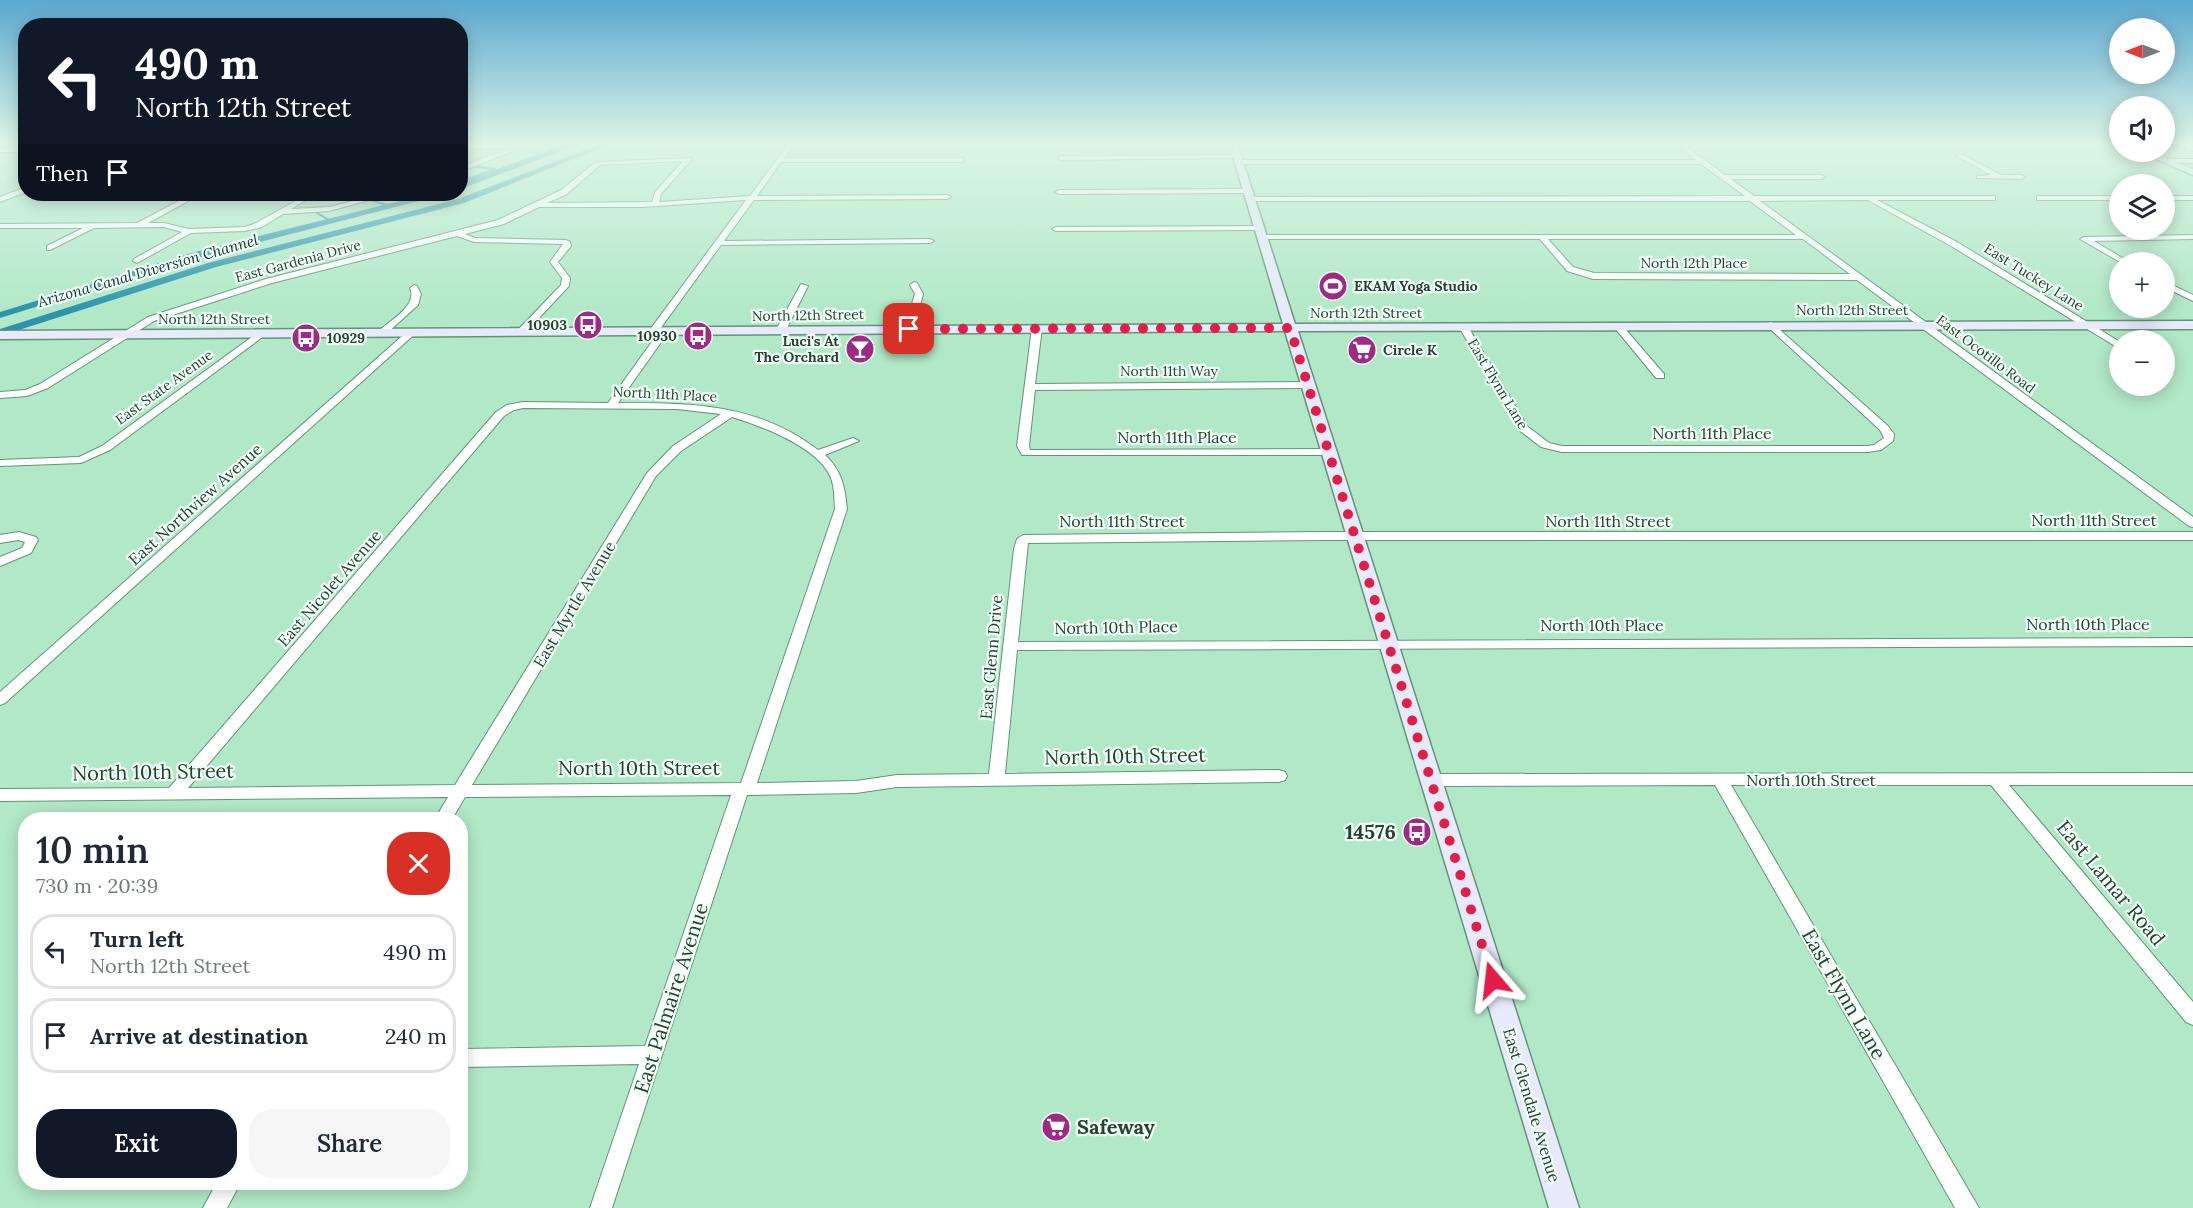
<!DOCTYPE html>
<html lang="en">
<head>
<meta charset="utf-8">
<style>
  :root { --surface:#fff; --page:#f6f6f7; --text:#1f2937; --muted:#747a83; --line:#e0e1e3; --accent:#111827 }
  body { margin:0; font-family:Lora,serif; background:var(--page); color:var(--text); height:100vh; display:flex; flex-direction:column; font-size:22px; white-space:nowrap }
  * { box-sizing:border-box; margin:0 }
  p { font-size:20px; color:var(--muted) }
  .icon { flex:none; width:33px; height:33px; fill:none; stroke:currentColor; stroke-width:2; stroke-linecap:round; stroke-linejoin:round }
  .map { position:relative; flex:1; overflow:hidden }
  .details { position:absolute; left:18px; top:812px; width:450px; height:378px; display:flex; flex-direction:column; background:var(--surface); border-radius:24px; box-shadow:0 3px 15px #0003 }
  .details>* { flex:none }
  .guide { position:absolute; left:18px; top:18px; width:450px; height:183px; border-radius:24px; box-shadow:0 3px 15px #0003; background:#111827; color:#fff; overflow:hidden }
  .needle { width:39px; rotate:270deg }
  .buttons { position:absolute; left:2109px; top:18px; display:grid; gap:12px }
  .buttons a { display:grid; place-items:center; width:66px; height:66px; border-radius:50%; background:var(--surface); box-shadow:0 3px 15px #0003; font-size:30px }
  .pin { position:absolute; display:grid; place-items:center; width:51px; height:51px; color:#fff; margin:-26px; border-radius:12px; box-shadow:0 3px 9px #0006 }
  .me { position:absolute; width:66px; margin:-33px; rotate:343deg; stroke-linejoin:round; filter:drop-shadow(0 0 4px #0008) }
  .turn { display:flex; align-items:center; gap:21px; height:126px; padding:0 18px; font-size:27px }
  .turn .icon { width:78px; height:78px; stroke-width:2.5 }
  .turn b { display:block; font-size:42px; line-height:51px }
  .then { display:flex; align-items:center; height:57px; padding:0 18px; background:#0003; gap:12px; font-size:22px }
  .round { display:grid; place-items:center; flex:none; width:63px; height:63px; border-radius:24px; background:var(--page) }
  .overview { display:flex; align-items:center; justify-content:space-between; height:102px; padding:0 18px }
  h1 { font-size:36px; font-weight:600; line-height:45px }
  .cta { display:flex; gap:12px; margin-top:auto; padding:12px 18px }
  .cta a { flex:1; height:69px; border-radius:24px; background:var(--accent); color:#fff; font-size:24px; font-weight:600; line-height:69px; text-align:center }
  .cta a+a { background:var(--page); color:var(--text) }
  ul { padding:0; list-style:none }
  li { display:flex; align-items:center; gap:18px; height:75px; margin:0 12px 9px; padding:0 6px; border:3px solid var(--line); border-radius:24px }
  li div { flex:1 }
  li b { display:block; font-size:22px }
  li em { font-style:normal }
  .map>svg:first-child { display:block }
  .water { fill:#2b93ac }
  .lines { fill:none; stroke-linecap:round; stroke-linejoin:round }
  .stream { stroke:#2b93ac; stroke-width:2 }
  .canal { fill:#2b93ac; fill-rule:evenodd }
  .street-casing { stroke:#619577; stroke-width:2 }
  .secondary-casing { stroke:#619577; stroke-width:3 }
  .street { fill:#fff; fill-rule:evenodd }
  .secondary { fill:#e8eafc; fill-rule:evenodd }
  .route { stroke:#e11d48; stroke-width:10; stroke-dasharray:0 18 }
  .labels { text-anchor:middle; stroke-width:4.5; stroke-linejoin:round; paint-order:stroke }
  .far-street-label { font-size:14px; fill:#294033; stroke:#effff5 }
  .far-poi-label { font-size:14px; font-weight:bold; fill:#294033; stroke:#effff5; text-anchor:start }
  .far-water-label { font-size:15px; font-style:italic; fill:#192f36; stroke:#effff5 }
  .street-label { font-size:16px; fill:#294033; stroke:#effff5 }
  .near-street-label { font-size:20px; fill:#294033; stroke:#effff5 }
  .near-poi-label { font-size:20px; font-weight:bold; fill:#294033; stroke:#effff5; text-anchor:end }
</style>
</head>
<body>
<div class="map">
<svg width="2193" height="1208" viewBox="0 0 2193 1208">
  <rect width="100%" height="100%" fill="#b1e8c7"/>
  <g class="water">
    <path d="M567 143H582L461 189V183Z"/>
    <path d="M428 194H446L174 264 0 318V312L195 252Z"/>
  </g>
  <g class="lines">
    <g class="stream">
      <path d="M460 182 495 169 470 166"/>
      <path d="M367 199 390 206"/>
      <path d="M314 211 332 222"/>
    </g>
    <path class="canal" d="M603 143H613L464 203 216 267 0 336V329L208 263 458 199Z"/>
    <g class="street-casing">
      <g id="street">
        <path d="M669 143H675L670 147 667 145Z"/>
        <path d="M744 143H750L746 147 743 145Z"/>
        <path d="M789 143H795L784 158H962L965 160 962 162H781L757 196 947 195 951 197 947 199 754 200 724 241 930 239 934 241 930 243 721 245 657 333 654 334 649 331 746 200 643 207H539L504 224 465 234 475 238 566 240 570 242 571 246 558 262 570 278 569 286 524 334 516 332 561 285 562 278 550 262 563 244 474 242 457 236 272 283 154 321 48 388 27 396 0 398V392L25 390 40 384 148 317 266 279 498 220 561 190 596 162 691 158V160L661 194 659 202 750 196ZM683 161 655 192 652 202 547 203 567 194 600 165Z"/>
        <path d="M1674 143H2120V146H1685L1725 175H1822L1825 177 1822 179H1731L1754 196H1995V200H1877L1957 242 2120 342V349L1951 246 1868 200 1760 201 2193 517V527L2189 526 1857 280 1593 279 1567 271 1540 239H1262L1258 237 1262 235H1796L1750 201H1250L1246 199 1250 197 1745 196 1701 164H1238L1235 162 1238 160H1696ZM1548 239H1803L1850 274 1594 273 1573 267Z"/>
        <path d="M546 144 548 147 517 148 516 150 460 172V167L510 148 460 149V145Z"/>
        <path d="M2187 145 2193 147V151L2185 148Z"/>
        <rect x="0" y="148" width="26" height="4"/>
        <path d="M1957 154H1961L2001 175H2022L2025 177 2022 179 1977 178V176L1991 175 1957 156Z"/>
        <path d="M1237 155 1239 158 1061 160 1058 158 1061 156Z"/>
        <path d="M2168 159H2193V163L2166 162Z"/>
        <path d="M26 187V192L0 202V197Z"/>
        <path d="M1248 189 1252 191 1251 193 1059 194 1055 192 1059 190Z"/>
        <path d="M192 194H201L148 223H164L189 229 245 227 256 223 308 194H316L291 209 329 207 381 194H392L329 211 283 214 262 227 245 231 191 233 137 263 133 261 134 259 182 232 164 227 94 228 50 250H47V246L83 228H0V224L137 223Z"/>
        <rect x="2037" y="196" width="83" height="4"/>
        <rect x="2164" y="196" width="29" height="4"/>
        <path d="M1262 226 1263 228 1259 230 1056 231 1052 229 1056 227Z"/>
        <path d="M2193 235V239L2094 241 2129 262H2120L2080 239 2084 237Z"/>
        <path d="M2164 281 2193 295V301L2164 287Z"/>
        <path d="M914 282 917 283 923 294 914 329 909 332 904 329 915 294 910 285Z"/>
        <path d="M801 284 808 286 786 330 778 332 776 330Z"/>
        <path d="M414 285 417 286 421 294 418 305 386 334H380V330C391 320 418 305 410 288Z"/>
        <path d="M1771 322 1888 426 1894 434 1893 441 1881 450 1868 452H1562L1541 447 1519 430 1459 327 1467 325 1527 426 1549 443 1562 446H1868L1874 445 1884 438 1880 430 1768 327V323Z"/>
        <path d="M1614 323H1620L1664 374V378H1656L1614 327Z"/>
        <path d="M1037 325 1042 328 1035 384 1308 382 1313 385 1308 388 1035 390 1029 446 1030 450 1329 449 1335 452 1329 455H1022L1017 446 1032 328Z"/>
        <path d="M661 329 669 331 618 403C691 403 757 403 818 450L853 438 859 441 825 455C842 471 845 487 847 509L757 783 856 781 897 775 989 774 1014 549 1017 539 1023 535 1328 532H2193V540H1328L1028 543 1018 642 2193 638V646L1017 650 1005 774 1279 770 1285 772 1287 776 1285 780 1279 782 897 787 856 793 747 795 612 1208H590L639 1064 460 1067V1049L645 1046 731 795 465 797 452 819H435L448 797 0 801V789L169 788 496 412 507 405 523 402 608 403ZM523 408 677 409 721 414 673 446 647 473 455 785 188 788 504 416 514 410ZM732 417C761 426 812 445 828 472 835 483 834 497 835 509L741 783 472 785 656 476 681 451Z"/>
        <path d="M409 330 417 332 5 703 0 705V692Z"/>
        <path d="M260 331 268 333 110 450 81 463 0 466V460L79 457 102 446Z"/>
        <path d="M19 532 36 537 38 540 31 553 0 566V557L22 548 25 542 18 540 0 543V535Z"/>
        <path d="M2193 773V785H2009L2193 1002V1025L2186 1022 1991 785H1731L1979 1208H1955L1715 785 1430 786 1424 784 1422 780 1424 776 1430 774Z"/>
        <path d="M217 1182H241L227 1208H203Z"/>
      </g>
    </g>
    <g class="secondary-casing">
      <g id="secondary">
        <path d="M1229 143H1237L1295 324 2193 321V329L1298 331 1579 1208H1549L1285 331 0 339V331L1283 324Z"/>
        <path d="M2140 152H2150L2193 169V175Z"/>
      </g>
    </g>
    <use href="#street" class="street"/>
    <use href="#secondary" class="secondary"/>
  </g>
  <linearGradient id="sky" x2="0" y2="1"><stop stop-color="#5ca7d0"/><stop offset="0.46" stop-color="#dcf5e6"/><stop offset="1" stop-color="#dcf5e6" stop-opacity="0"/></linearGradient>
  <rect width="2193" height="312" fill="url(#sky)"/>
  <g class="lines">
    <path class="route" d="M909 329 1290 328 1493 980"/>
  </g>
  <defs>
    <g id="stadium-disc" transform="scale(1.5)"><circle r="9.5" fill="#9e2a85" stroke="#effff5"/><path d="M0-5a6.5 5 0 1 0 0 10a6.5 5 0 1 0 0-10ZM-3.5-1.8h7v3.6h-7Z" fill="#fff"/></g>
    <g id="bus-disc" transform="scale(1.5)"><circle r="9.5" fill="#9e2a85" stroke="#effff5"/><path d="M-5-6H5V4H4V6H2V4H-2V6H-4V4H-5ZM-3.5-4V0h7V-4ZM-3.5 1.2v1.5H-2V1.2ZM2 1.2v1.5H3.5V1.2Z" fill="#fff"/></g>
    <g id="bar-disc" transform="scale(1.5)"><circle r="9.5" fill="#9e2a85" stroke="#effff5"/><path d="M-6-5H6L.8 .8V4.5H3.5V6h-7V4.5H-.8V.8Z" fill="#fff"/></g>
    <g id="supermarket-disc" transform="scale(1.5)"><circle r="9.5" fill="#9e2a85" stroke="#effff5"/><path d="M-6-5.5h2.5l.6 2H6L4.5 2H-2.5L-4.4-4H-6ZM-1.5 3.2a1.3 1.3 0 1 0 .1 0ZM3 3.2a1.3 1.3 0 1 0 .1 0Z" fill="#fff"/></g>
  </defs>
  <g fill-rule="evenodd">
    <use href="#stadium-disc" x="1333" y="286"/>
    <use href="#bus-disc" x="588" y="325"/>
    <use href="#bus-disc" x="698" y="336"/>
    <use href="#bus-disc" x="306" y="338"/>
    <use href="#bar-disc" x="860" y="349"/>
    <use href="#supermarket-disc" x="1362" y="350"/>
    <use href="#bus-disc" x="1417" y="832"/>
    <use href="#supermarket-disc" x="1056" y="1127"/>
  </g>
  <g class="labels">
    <g class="far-street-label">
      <text transform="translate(298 261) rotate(-15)" y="5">East Gardenia Drive</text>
      <text x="1694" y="268">North 12th Place</text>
      <text transform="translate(2034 277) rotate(32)" y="5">East Tuckey Lane</text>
      <text x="1852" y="315">North 12th Street</text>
      <text x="1366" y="318">North 12th Street</text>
      <text transform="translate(808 315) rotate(-1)" y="5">North 12th Street</text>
      <text x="214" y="324">North 12th Street</text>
      <text transform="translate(1986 354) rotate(37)" y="5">East Ocotillo Road</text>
      <text x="1169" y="376">North 11th Way</text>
      <text transform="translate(1498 384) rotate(59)" y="5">East Flynn Lane</text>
      <text transform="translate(164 387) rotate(-36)" y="5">East State Avenue</text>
      <text transform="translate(665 394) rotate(3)" y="5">North 11th Place</text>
    </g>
    <g class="far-poi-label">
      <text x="1354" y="291">EKAM Yoga Studio</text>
      <text x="567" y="330" text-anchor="end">10903</text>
      <text x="677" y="341" text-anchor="end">10930</text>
      <text x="327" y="343">10929</text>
      <text x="839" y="346" text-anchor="end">Luci's At<tspan x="839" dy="16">The Orchard</tspan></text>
      <text x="1383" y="355">Circle K</text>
    </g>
    <g class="far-water-label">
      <text transform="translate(148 271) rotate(-16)" y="5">Arizona Canal Diversion Channel</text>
    </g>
    <g class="street-label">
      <text x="1712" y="439">North 11th Place</text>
      <text x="1177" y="443">North 11th Place</text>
      <text transform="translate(195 504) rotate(-42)" y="6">East Northview Avenue</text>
      <text x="2094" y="526">North 11th Street</text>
      <text x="1122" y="527">North 11th Street</text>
      <text x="1608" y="527">North 11th Street</text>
      <text transform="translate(329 588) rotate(-49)" y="6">East Nicolet Avenue</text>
      <text transform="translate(574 604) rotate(-59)" y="6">East Myrtle Avenue</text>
      <text x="2088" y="630">North 10th Place</text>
      <text x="1602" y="631">North 10th Place</text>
      <text transform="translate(1116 627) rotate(-1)" y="6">North 10th Place</text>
      <text transform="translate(991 657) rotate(-85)" y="6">East Glenn Drive</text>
      <text x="1811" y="786">North 10th Street</text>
      <text transform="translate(1532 1105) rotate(73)" y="6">East Glendale Avenue</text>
    </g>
    <g class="near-street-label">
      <text transform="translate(1125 756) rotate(-1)" y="7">North 10th Street</text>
      <text x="639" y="775">North 10th Street</text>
      <text transform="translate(153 772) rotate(-1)" y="7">North 10th Street</text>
      <text transform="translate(2111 883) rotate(50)" y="7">East Lamar Road</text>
      <text transform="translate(1844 994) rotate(60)" y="7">East Flynn Lane</text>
      <text transform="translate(671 998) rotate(-72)" y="7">East Palmaire Avenue</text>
    </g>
    <g class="near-poi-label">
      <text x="1396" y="839">14576</text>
      <text x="1077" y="1134" text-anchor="start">Safeway</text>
    </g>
  </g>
</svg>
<div class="buttons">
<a><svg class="needle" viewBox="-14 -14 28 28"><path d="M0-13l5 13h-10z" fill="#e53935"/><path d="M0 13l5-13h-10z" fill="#747a83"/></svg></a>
<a><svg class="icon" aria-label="sound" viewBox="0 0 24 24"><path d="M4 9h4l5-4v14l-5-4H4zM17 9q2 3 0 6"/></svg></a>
<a><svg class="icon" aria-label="layers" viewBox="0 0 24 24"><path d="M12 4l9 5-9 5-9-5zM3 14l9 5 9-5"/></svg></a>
<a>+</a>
<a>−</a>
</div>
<div class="pin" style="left:909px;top:329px;background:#d93025"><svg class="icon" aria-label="arrive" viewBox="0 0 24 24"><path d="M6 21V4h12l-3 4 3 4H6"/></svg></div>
<svg class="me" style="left:1493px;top:980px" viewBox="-20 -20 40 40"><path d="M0-17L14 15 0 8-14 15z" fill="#e11d48" stroke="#fff" stroke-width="4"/></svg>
<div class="guide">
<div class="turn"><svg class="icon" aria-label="left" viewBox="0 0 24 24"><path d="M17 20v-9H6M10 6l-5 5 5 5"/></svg><div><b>490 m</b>North 12th Street</div></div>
<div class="then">Then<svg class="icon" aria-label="arrive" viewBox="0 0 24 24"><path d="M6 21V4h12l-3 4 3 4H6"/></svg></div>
</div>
<section class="details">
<div class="overview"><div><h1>10 min</h1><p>730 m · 20:39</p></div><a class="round" style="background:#d93025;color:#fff"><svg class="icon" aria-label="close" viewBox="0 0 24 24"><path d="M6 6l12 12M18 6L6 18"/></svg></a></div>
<ul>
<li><svg class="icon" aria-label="left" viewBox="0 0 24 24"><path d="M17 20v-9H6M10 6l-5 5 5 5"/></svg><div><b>Turn left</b><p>North 12th Street</p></div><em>490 m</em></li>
<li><svg class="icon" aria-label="arrive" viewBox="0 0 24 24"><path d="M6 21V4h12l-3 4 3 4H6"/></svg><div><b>Arrive at destination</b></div><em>240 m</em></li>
</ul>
<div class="cta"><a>Exit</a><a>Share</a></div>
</section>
</div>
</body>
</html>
